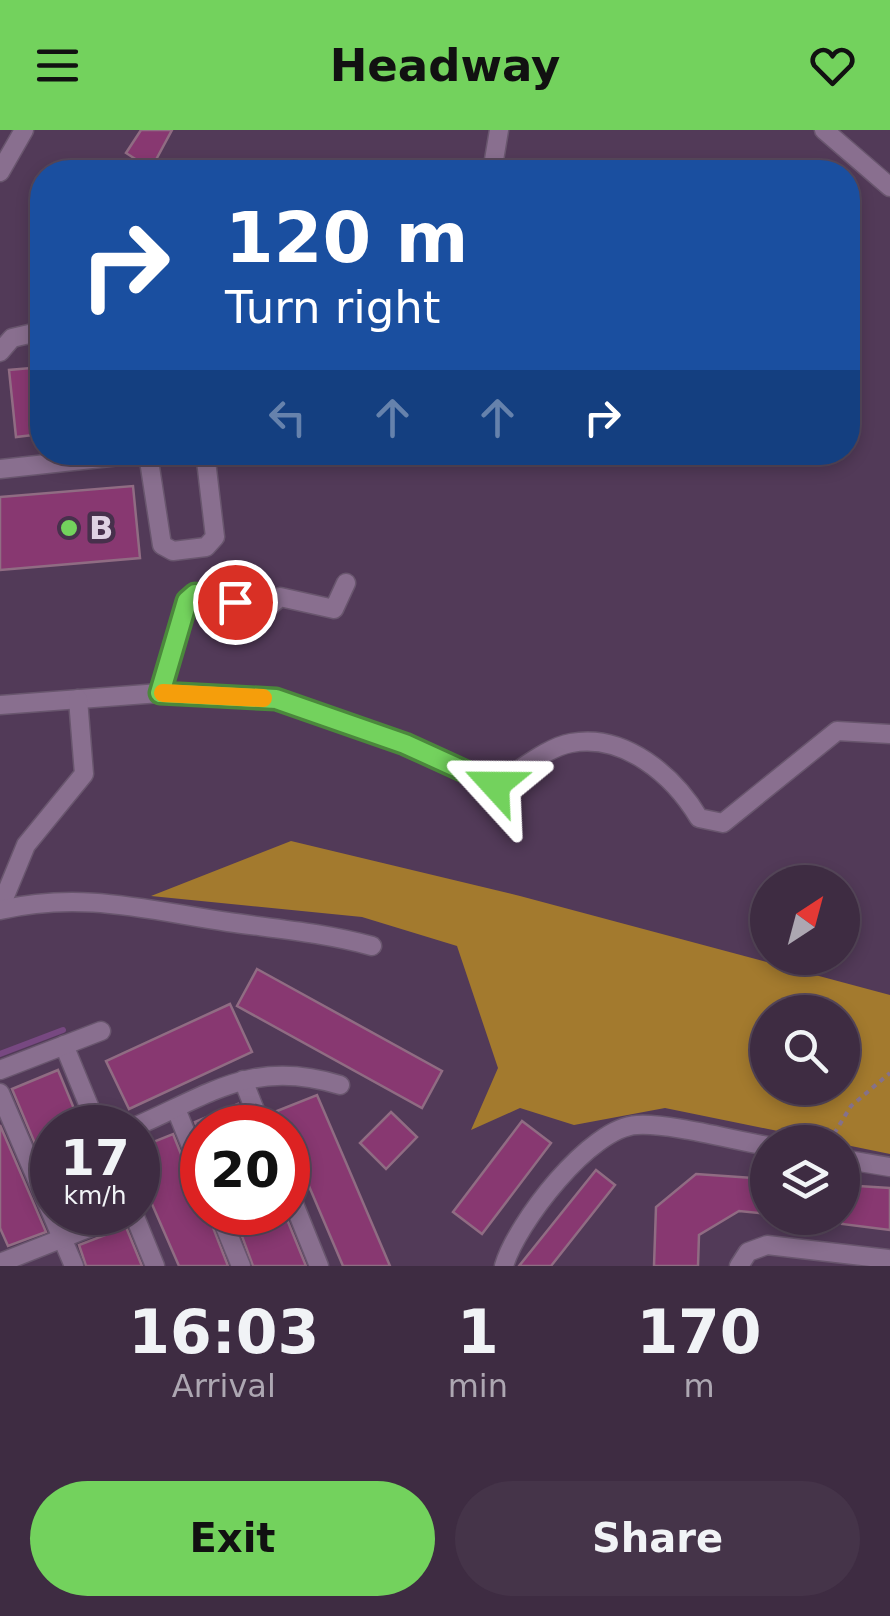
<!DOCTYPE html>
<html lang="en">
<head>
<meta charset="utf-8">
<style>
  :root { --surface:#3e2c42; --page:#453449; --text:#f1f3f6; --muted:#ada7b2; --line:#57485b; --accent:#73d25d }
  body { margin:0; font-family:"DejaVu Sans",sans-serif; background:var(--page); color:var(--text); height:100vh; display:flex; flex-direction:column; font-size:38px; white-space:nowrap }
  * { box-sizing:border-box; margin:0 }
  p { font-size:32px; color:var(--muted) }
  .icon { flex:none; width:55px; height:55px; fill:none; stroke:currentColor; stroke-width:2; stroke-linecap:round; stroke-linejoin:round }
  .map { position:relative; height:1136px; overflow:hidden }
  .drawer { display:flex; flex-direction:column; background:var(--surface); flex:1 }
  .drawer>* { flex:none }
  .hud { position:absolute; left:30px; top:30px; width:830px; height:305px; border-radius:40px; box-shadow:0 5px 15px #0003,0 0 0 2px var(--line); background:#1a4fa0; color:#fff; overflow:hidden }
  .needle { width:65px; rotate:36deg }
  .buttons { position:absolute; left:750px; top:735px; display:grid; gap:20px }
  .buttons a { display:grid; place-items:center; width:110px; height:110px; border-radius:50%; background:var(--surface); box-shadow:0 5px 15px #0003,0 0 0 2px var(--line); font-size:50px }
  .speed { position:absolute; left:30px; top:975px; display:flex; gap:20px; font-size:50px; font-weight:700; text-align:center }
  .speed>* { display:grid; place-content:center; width:130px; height:130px; border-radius:50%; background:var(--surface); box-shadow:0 5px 15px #0003,0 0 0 2px var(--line); line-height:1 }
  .speed small { font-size:25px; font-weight:400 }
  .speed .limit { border:15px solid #d22; background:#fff; color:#111 }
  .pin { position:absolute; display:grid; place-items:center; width:85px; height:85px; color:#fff; margin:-42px; border:5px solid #fff; border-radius:50%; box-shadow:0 2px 10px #0007 }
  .me { position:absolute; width:110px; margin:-55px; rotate:294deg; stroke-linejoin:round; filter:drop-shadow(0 0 8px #0008) }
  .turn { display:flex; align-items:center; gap:35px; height:210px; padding:0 30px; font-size:45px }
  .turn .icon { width:130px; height:130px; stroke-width:2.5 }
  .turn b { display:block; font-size:70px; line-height:85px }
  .lanes { display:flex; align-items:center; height:95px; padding:0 30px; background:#0003; justify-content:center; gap:50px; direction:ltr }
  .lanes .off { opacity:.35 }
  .eta { display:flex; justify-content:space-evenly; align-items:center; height:170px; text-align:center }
  .eta b { font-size:60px; font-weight:600; line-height:70px }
  .primary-button { display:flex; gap:20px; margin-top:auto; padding:20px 30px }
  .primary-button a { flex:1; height:115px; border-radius:60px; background:var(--accent); color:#111; font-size:40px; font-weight:600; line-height:115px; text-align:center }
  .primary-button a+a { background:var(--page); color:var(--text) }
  header { display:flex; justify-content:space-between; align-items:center; height:130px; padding:0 30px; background:var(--accent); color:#111; font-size:45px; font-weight:600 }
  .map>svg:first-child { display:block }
  .forest { fill:#a37a2e; fill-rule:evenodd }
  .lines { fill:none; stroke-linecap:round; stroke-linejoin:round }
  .stream { stroke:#774881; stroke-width:6 }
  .building { fill:#883871; stroke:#906c83; stroke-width:2.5 }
  .minor-casing { stroke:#69566e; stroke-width:21 }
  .path { stroke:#85718a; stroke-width:4; stroke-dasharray:5 5; stroke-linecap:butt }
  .minor { stroke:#896f8f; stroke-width:18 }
  .route-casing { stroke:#4b883c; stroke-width:25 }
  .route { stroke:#73d25d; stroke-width:18 }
  .slow { stroke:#f59e0b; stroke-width:18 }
  .poi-dot { fill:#73d25d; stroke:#47304c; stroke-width:4 }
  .labels { text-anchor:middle; stroke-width:9; stroke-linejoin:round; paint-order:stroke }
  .poi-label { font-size:32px; font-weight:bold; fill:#dfd1e3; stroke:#47304c; text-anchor:start }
</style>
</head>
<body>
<header><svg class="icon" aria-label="menu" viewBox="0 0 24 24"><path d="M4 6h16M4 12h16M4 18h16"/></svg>Headway<svg class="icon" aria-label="heart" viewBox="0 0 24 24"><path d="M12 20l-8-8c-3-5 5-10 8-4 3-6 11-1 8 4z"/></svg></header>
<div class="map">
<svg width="890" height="1136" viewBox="0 0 890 1136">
  <rect width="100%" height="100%" fill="#523a58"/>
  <path class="forest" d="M291 711 520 766 890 865V1024L665 978 574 995 520 978 471 1000 498 938 457 816 362 787 151 766ZM768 882H842V958H768Z"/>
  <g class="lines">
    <path class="stream" d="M0 924 63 900"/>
  </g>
  <g class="building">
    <path d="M141 0H172L151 39 126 23Z"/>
    <path d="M42 237V304L16 307 9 240Z"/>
    <path d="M133 356 140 428 0 440V367Z"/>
    <path d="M257 839 442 941 422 978 237 876Z"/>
    <path d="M230 874 252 922 129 979 106 931Z"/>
    <path d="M58 940 82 998H52V1054L12 959Z"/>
    <path d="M317 965 347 1035 390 1136H343L277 981Z"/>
    <path d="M238 974 248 998H202V1011L195 992Z"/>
    <path d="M391 982 417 1007 386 1039 360 1013Z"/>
    <path d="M522 991 551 1013 482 1104 453 1082Z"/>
    <path d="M0 995 46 1102 8 1116 0 1098Z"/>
    <path d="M173 1004 191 1049 202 1055V1082H207L228 1136H179L138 1042V1018Z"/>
    <path d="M596 1040 615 1055 551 1136H519Z"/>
    <path d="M696 1044 768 1049V1084L739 1081 699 1105 698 1136H654L656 1077Z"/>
    <path d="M842 1055 890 1058V1100L842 1094Z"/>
    <path d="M233 1082H284L306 1136H253Z"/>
    <path d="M126 1097 142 1136H86L79 1115Z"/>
  </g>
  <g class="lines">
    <g class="minor-casing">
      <g id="minor">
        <path d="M824 0 890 57"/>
        <path d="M0 42 24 0"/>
        <path d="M492 42 499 0"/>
        <path d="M0 222 12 208 42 201"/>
        <path d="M148 324 162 415 173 421 206 417 215 407 205 322"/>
        <path d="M0 339 156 322"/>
        <path d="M160 563 187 471 195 464 265 480 280 467 334 479 346 453"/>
        <path d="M0 575 160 563 276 569 405 615 495 655C517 643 547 617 571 613 625 603 674 646 699 688L723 693 837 601 890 604"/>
        <path d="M0 778 26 715 84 644 78 569"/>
        <path d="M0 780C82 761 147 780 228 792 278 799 324 803 372 816"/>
        <path d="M64 915 98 998"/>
        <path d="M0 940 101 901"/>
        <path d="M243 950 262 998"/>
        <path d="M0 963 74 1136"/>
        <path d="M176 979 202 1043"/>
        <path d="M132 998C211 964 253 928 340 955"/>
        <path d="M842 1029 890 1037"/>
        <path d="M288 1059 319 1136"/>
        <path d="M133 1082 155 1136"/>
        <path d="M219 1082 241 1136"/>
        <path d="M0 1133 129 1082"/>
        <path d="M504 1136C516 1094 590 997 637 995 671 993 732 1010 768 1016"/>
        <path d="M739 1136 748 1122 767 1115 888 1129"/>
      </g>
    </g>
    <path class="path" d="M829 1012 851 976 890 943"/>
    <use href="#minor" class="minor"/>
  </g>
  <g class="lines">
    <g class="route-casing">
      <path id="route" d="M235 472 195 464 187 471 160 563 276 569 405 614 495 655"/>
    </g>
    <use href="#route" class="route"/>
    <path class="slow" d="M163 563 263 568"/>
  </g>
  <circle class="poi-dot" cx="69" cy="398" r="10"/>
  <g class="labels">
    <g class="poi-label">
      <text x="89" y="409">B</text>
    </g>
  </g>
</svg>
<div class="buttons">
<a><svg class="needle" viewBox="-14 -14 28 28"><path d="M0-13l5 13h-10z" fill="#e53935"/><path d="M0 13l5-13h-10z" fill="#ada7b2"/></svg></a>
<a><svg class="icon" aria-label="search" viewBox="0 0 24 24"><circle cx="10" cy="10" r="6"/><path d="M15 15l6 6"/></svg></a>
<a><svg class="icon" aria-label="layers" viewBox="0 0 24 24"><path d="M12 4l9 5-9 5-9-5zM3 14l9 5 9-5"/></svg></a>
</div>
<div class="speed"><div>17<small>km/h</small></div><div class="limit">20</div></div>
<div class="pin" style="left:235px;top:472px;background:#d93025"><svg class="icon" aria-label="arrive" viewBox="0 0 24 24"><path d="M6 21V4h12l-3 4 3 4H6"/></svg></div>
<svg class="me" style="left:495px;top:655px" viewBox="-20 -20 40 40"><path d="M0-17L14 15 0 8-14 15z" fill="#73d25d" stroke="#fff" stroke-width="4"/></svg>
<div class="hud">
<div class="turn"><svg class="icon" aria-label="right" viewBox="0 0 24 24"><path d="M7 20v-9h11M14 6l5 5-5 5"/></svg><div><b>120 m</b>Turn right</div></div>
<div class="lanes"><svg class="icon off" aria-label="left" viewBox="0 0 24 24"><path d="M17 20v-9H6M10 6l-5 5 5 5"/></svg><svg class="icon off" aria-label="ahead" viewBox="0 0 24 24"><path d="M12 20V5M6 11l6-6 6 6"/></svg><svg class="icon off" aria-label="ahead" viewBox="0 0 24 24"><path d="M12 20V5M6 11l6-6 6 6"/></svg><svg class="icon" aria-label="right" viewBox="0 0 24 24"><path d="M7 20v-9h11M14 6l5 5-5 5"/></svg></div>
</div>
</div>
<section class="drawer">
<div class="eta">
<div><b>16:03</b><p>Arrival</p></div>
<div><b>1</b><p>min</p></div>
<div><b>170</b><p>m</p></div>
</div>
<div class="primary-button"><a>Exit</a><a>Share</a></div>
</section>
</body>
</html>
